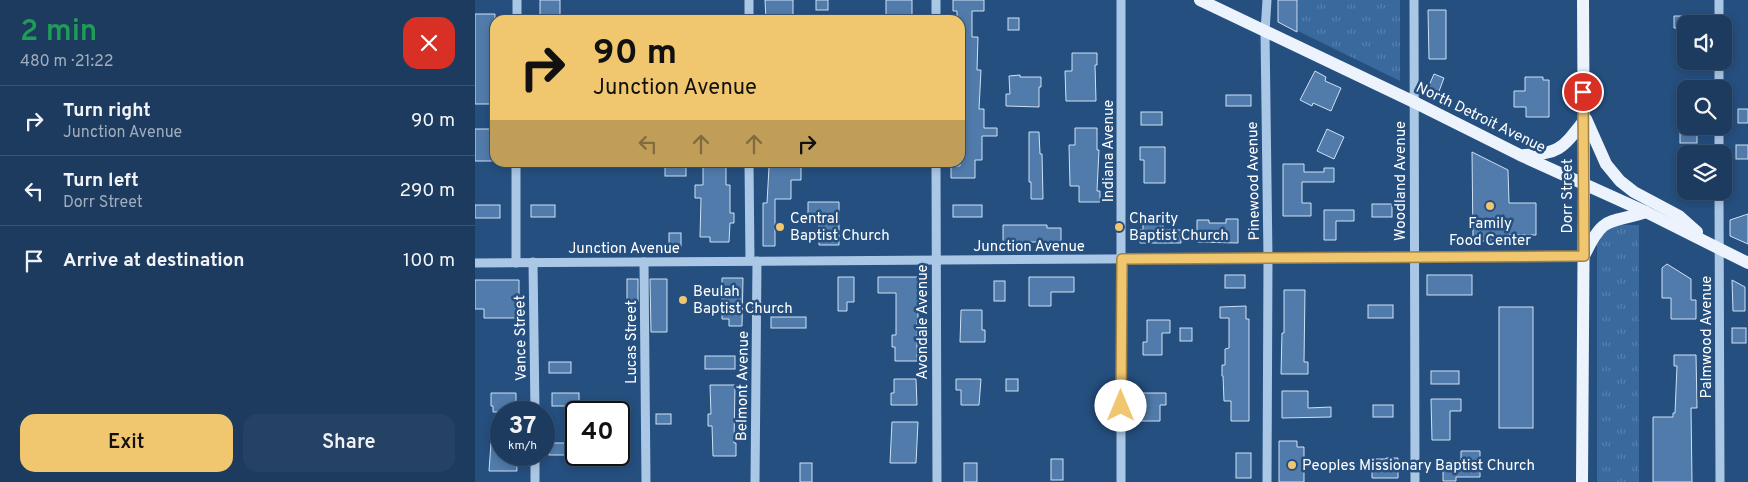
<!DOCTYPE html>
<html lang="en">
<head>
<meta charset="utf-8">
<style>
  :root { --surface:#1c3b5f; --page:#254265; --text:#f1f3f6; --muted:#a0adbd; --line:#3a5574; --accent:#f0c66f }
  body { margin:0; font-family:Overpass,sans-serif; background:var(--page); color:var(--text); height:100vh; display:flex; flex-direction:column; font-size:19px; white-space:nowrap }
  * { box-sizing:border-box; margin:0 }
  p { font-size:16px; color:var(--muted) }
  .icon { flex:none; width:28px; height:28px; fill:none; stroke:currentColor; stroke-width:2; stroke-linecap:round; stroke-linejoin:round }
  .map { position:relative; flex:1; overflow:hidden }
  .side { display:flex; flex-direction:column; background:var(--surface); width:475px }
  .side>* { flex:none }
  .guide { position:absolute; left:15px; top:15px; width:475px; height:152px; border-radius:15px; box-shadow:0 2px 8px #0003,0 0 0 1px var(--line); background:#f0c66f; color:#111; overflow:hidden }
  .controls { position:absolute; left:1202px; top:15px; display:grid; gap:10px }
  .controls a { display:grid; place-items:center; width:55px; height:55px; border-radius:10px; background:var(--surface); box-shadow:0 2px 8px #0003,0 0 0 1px var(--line); font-size:25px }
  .speed { position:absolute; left:15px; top:401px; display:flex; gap:10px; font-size:25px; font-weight:700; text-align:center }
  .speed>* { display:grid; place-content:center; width:65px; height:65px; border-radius:50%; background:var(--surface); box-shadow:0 2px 8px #0003,0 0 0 1px var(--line); line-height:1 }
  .speed small { font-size:12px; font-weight:400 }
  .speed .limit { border:2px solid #111; border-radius:8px; background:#fff; color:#111 }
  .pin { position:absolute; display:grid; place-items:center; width:42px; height:42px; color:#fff; margin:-21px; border:2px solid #fff; border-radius:50%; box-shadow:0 1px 5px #0007 }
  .me { position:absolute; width:55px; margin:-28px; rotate:0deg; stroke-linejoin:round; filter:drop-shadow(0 0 4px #0008) }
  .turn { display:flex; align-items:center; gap:18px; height:105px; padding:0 20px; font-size:22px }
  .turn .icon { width:65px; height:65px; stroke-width:2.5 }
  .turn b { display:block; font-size:35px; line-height:42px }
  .lanes { display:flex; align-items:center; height:48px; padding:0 20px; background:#0003; justify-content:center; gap:25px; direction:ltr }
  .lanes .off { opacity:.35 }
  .round { display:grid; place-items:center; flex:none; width:52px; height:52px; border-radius:15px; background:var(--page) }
  .summary { display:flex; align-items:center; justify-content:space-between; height:85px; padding:0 20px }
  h1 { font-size:30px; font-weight:600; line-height:38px; color:#1e9e55 }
  .primary-button { display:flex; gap:10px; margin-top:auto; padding:10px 20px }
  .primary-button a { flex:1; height:58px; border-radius:15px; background:var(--accent); color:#111; font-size:20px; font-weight:600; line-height:58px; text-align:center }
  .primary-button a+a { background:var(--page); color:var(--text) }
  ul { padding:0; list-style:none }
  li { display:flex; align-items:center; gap:15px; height:70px; padding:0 20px; border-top:1px solid var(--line) }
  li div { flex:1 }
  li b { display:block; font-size:19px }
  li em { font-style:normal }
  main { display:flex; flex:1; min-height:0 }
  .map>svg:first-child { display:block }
  .grass { fill:url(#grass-tufts) }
  .building { fill:#517baa; stroke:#cee1f5 }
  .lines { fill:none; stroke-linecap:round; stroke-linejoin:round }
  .minor { stroke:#abc7e6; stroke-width:9 }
  .major { stroke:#ecf3fd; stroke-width:12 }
  .route-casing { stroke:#9c8148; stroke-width:12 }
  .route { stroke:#f0c66f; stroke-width:9 }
  .poi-dot { fill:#f0c66f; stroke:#254f7f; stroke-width:2 }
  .labels { text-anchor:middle; stroke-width:5; stroke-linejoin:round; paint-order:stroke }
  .street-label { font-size:15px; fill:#fff; stroke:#254f7f }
  .poi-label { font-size:15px; fill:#fff; stroke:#254f7f; text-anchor:start }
</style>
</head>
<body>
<main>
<section class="side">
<div class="summary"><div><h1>2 min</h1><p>480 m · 21:22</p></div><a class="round" style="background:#d93025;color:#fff"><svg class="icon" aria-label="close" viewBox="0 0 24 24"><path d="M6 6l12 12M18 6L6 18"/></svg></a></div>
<ul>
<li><svg class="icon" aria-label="right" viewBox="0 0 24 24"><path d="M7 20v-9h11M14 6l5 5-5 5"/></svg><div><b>Turn right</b><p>Junction Avenue</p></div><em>90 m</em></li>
<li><svg class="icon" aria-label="left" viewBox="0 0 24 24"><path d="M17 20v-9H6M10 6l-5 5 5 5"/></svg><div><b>Turn left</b><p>Dorr Street</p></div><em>290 m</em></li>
<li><svg class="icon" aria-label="arrive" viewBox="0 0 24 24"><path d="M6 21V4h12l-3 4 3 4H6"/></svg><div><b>Arrive at destination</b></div><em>100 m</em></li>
</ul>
<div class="primary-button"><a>Exit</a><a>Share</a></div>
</section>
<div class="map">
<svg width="1273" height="482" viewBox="0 0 1273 482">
  <defs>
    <pattern id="grass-tufts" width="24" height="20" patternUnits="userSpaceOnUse" patternTransform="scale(1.25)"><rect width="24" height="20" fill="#39699d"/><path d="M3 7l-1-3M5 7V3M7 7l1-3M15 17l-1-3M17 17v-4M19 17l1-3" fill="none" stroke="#5780ac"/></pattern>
  </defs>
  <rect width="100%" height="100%" fill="#254f7f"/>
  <g class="grass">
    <path d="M823 0H925V81L823 31Z"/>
    <path d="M1144 225H1164V482H1122V244L1129 232Z"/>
  </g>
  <g class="building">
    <rect x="65" y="0" width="20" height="20"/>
    <path d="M290 0H318V20H291Z"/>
    <rect x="341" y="0" width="12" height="10"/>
    <rect x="411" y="0" width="26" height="20"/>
    <path d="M478 0H509V11H497V37H503L502 70H506L504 109H509V128H522V136H507V160H500V178H476V166H485V20H482V11H478Z"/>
    <path d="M803 0H822V32L803 22Z"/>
    <path d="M953 10H971V59H954Z"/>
    <path d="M0 14H20L18 104H0Z"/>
    <path d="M1199 16H1222V24H1211V28H1199Z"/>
    <rect x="533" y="18" width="11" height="12"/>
    <path d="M597 53H622V65H620L621 101H591L590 71H597Z"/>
    <path d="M840 71 851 77 850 81 866 88 856 111 838 103 837 106 825 100Z"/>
    <path d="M959 74 969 78 963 94 952 90Z"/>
    <path d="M545 75V77H566V87H564V107L531 106V94H535L534 76Z"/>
    <path d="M1050 77H1068V80H1074V117H1051V107H1039V91H1050Z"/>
    <rect x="751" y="95" width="25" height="11"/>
    <rect x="1263" y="109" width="10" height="14"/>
    <rect x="666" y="112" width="21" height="13"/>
    <path d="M600 128H622V150H624L622 191H625V202H604V186H595L594 145H600Z"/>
    <rect x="0" y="129" width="20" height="32"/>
    <path d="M852 129 869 137 859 159 842 151Z"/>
    <rect x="1205" y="130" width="17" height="13"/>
    <path d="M554 132H564L565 154H567L568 199H556V182H554Z"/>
    <rect x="1261" y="145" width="12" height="14"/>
    <path d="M665 147H690V183H669V160H665Z"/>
    <path d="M997 152 1033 170 1034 203H1061V235H1034V241H998Z"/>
    <path d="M299 162H319V167H326V180H316V199H300V246H288V203H292L294 167H299Z"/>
    <path d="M808 164H829V172H849V168H859V182H827V203H836V216H808Z"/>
    <path d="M228 166H251V185H255V213H259V223H255L254 242H235V237H225L226 198H220V185H228Z"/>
    <rect x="190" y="167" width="21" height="9"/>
    <path d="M333 202H364V245H344V214H333Z"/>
    <rect x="897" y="204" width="20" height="13"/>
    <rect x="0" y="205" width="25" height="13"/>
    <rect x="56" y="205" width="24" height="12"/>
    <rect x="478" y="205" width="29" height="12"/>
    <path d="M849 210H879V221H861V240H849Z"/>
    <path d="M1273 214V244L1255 236V220Z"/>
    <path d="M668 216H688V230H706V243H665V230H668Z"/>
    <path d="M751 219H763V243L722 242V220H734V223H751Z"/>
    <path d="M528 225H572V228H586V244H575V242H528Z"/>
    <rect x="194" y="233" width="12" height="13"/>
    <path d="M1192 264 1216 279V300H1221V319H1196V298H1187V268Z"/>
    <rect x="750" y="275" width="20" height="13"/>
    <rect x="952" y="275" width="45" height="20"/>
    <path d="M363 277H379V302H372V311H363Z"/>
    <path d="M403 277H445V293H443V320H442V361H420V347H417V335H421V293H403Z"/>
    <path d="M554 277H599V292H576V306H554Z"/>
    <path d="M247 278H268L267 326H254V319H247Z"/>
    <rect x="152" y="279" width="11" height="22"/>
    <path d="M175 279H192V332H176Z"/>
    <path d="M0 280H44V318H9V309H0Z"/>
    <path d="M1257 280 1270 287V311H1258Z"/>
    <rect x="519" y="281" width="11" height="20"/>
    <path d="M809 290H830L829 362H833V374H806L807 333H809Z"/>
    <rect x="893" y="305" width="25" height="13"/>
    <path d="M771 306V319H774V421H756V401H749L748 376H747V365H750V349L754 348V318H745V307Z"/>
    <rect x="1024" y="307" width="34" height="121"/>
    <path d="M486 310H507V330H510V342H485Z"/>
    <rect x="296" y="317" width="35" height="11"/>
    <path d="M672 320H695V333H687V355H668V342H672Z"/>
    <rect x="705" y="328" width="12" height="13"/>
    <rect x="1257" y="328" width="14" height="15"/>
    <path d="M1199 355H1221L1222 408H1216L1217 482H1178V417H1198V413H1200L1202 366H1199Z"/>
    <rect x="230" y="356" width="30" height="13"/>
    <rect x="74" y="362" width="22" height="11"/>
    <rect x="956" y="371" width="28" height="13"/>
    <path d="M419 379H441L442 405H416V393H419Z"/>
    <path d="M481 379H506L504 405H486V390H481Z"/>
    <rect x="531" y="379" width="12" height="12"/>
    <path d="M235 385H260L259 443H261V456H238L237 426H233V414H236Z"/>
    <path d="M807 391H833V408L856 407V417L807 418Z"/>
    <path d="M16 393H41V412H18V406H16Z"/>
    <rect x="77" y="393" width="27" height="13"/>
    <path d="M665 393H691V405H685V421H666Z"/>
    <path d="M956 399H986V411H975V440H957Z"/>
    <rect x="898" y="405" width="20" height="12"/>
    <rect x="181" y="414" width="15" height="10"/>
    <path d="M417 422H443L441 463H415Z"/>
    <path d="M804 441H822V447H829V482H804Z"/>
    <path d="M16 443H26V455H41L42 471H14Z"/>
    <rect x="74" y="443" width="26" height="12"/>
    <path d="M986 451H1005V477H981V481H968V461H986Z"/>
    <rect x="761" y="453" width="15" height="25"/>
    <path d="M911 458H923V478H897V459H911Z"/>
    <rect x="576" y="459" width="12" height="21"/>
    <rect x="325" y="463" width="12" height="19"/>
    <rect x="489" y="463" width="13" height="19"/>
  </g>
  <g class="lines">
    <g class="minor">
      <path d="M274 0V20"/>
      <path d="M646 0V482"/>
      <path d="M792 0 790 32 793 258 792 482"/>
      <path d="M939 0 940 482"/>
      <path d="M42 20V0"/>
      <path d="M461 20V0"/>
      <path d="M1244 24V0"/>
      <path d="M1244 61V89"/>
      <path d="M1244 126V154"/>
      <path d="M41 162V263"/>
      <path d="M274 162 275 261"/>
      <path d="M461 162 462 482"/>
      <path d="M1244 191 1245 482"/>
      <path d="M58 262 60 412"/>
      <path d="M169 262 171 482"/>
      <path d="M0 263 1109 256"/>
      <path d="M60 482V455"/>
      <path d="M280 482 282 261"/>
    </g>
    <g class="major">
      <path d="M725 0 939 102 1045 155 1171 212 1273 263"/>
      <path d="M1111 119 1131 164 1145 181 1159 192 1204 216 1222 232"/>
      <path d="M1049 155C1083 154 1087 149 1108 122"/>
      <path d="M1110 254C1129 214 1134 224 1171 212"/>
      <path d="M1107 482 1109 185 1108 0"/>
    </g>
  </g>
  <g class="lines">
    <g class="route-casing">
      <path id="route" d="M646 406 647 259 1109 256 1108 92"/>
    </g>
    <use href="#route" class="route"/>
  </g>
  <g class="poi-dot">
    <circle cx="1015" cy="206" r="5"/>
    <circle cx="305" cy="227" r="5"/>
    <circle cx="644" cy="227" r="5"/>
    <circle cx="208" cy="300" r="5"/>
    <circle cx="817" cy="465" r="5"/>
  </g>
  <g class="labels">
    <g class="street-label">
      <text transform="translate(1006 117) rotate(26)" y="5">North Detroit Avenue</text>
      <text transform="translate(633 151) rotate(-90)" y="5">Indiana Avenue</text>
      <text transform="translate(778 181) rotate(-91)" y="5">Pinewood Avenue</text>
      <text transform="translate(925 181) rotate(-90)" y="5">Woodland Avenue</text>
      <text transform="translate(1092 196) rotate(-90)" y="5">Dorr Street</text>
      <text x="554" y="251">Junction Avenue</text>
      <text x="149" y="253">Junction Avenue</text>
      <text transform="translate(447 322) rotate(-90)" y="5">Avondale Avenue</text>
      <text transform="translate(1231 337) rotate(-90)" y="5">Palmwood Avenue</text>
      <text transform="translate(45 338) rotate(-91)" y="5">Vance Street</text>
      <text transform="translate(156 342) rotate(-90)" y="5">Lucas Street</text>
      <text transform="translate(267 386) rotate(-89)" y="5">Belmont Avenue</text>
    </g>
    <g class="poi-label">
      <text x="315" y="223">Central<tspan x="315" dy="17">Baptist Church</tspan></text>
      <text x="654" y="223">Charity<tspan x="654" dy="17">Baptist Church</tspan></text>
      <text x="1015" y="228" text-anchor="middle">Family<tspan x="1015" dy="17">Food Center</tspan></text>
      <text x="218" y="296">Beulah<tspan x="218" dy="17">Baptist Church</tspan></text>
      <text x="827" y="470">Peoples Missionary Baptist Church</text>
    </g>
  </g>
</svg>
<div class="controls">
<a><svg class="icon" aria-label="sound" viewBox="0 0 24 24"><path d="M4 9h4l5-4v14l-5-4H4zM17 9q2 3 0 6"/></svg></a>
<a><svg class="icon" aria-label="search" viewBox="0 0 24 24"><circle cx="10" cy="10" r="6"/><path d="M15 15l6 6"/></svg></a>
<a><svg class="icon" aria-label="layers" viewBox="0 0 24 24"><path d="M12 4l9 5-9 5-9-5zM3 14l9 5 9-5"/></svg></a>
</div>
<div class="speed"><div>37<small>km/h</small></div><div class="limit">40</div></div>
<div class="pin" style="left:1108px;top:92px;background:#d93025"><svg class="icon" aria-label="arrive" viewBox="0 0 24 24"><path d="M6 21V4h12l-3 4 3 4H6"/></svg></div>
<svg class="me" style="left:646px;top:406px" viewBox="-20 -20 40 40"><circle r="19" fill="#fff"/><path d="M0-13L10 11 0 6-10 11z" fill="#f0c66f"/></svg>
<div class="guide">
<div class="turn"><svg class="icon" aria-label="right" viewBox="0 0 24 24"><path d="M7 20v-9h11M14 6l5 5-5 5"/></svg><div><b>90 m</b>Junction Avenue</div></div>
<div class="lanes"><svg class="icon off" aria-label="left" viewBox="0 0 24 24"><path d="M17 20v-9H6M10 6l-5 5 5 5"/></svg><svg class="icon off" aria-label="ahead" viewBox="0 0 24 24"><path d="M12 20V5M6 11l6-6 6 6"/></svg><svg class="icon off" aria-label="ahead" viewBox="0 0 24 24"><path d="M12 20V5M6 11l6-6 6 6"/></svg><svg class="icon" aria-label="right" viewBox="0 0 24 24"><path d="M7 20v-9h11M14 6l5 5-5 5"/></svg></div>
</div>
</div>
</main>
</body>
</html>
